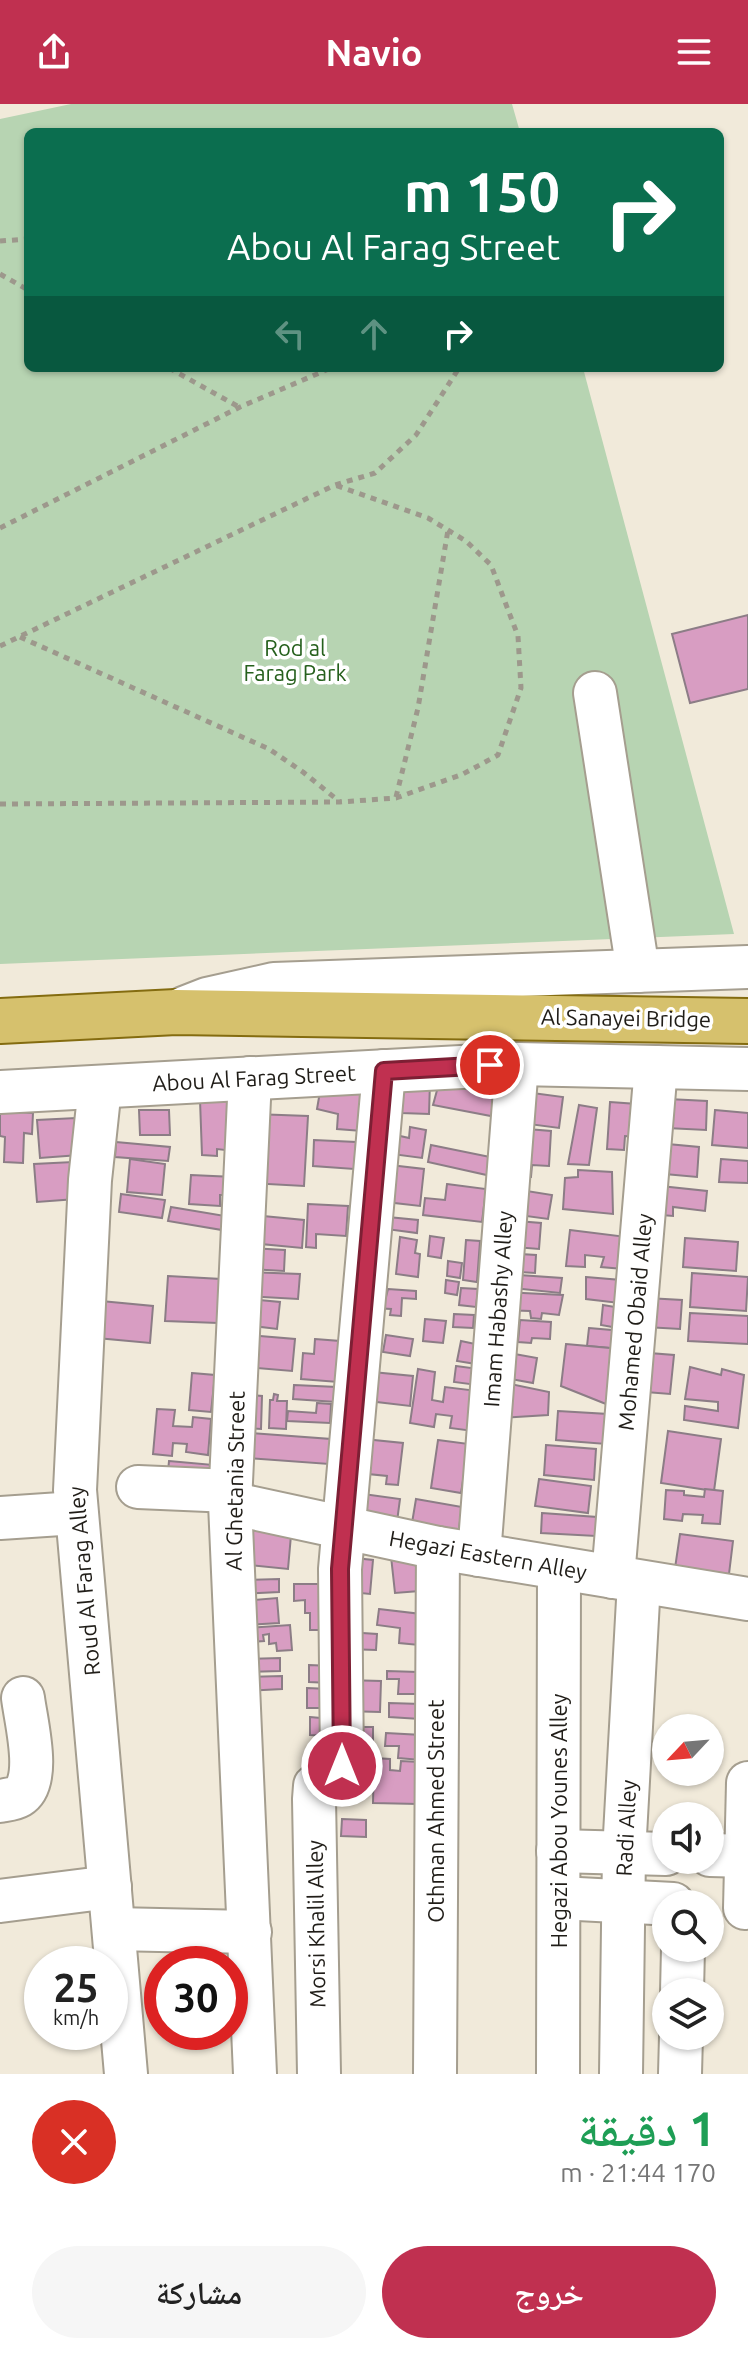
<!DOCTYPE html>
<html lang="ar">
<head>
<meta charset="utf-8">
<style>
  :root { --surface:#fff; --page:#f6f6f6; --text:#222; --muted:#767676; --accent:#c03050 }
  body { margin:0; font-family:Ubuntu,"Noto Naskh Arabic",sans-serif; background:var(--page); color:var(--text); direction:rtl; height:100vh; display:flex; flex-direction:column; font-size:30px; white-space:nowrap }
  * { box-sizing:border-box; margin:0 }
  p { font-size:26px; color:var(--muted) }
  .icon { flex:none; width:44px; height:44px; fill:none; stroke:currentColor; stroke-width:2; stroke-linecap:round; stroke-linejoin:round }
  .map { position:relative; height:1970px; overflow:hidden; direction:ltr }
  .side { display:flex; flex-direction:column; background:var(--surface); flex:1 }
  .side>* { flex:none }
  .guide { position:absolute; left:24px; top:24px; width:700px; height:244px; border-radius:12px; box-shadow:0 2px 6px #0004; direction:rtl; background:#0b6e4f; color:#fff; overflow:hidden }
  .needle { width:52px; rotate:244deg }
  .tools { position:absolute; left:652px; top:1610px; display:grid; gap:16px }
  .tools a { display:grid; place-items:center; width:72px; height:72px; border-radius:50%; background:var(--surface); box-shadow:0 2px 6px #0004; font-size:40px }
  .speed { position:absolute; left:24px; top:1842px; display:flex; gap:16px; font-size:40px; font-weight:700; text-align:center }
  .speed>* { display:grid; place-content:center; width:104px; height:104px; border-radius:50%; background:var(--surface); box-shadow:0 2px 6px #0004; line-height:1 }
  .speed small { font-size:20px; font-weight:400 }
  .speed .limit { border:12px solid #d22; background:#fff; color:#111 }
  .pin { position:absolute; display:grid; place-items:center; width:68px; height:68px; color:#fff; margin:-34px; border:4px solid #fff; border-radius:50%; box-shadow:0 2px 8px #0007 }
  .me { position:absolute; width:88px; margin:-44px; rotate:0deg; stroke-linejoin:round; filter:drop-shadow(0 0 6px #0008) }
  .turn { display:flex; align-items:center; gap:28px; height:168px; padding:0 32px; font-size:36px }
  .turn .icon { width:104px; height:104px; stroke-width:2.5 }
  .turn b { display:block; font-size:56px; line-height:68px }
  .lanes { display:flex; align-items:center; height:76px; padding:0 32px; background:#0003; justify-content:center; gap:40px; direction:ltr }
  .lanes .off { opacity:.35 }
  .round { display:grid; place-items:center; flex:none; width:84px; height:84px; border-radius:42px; background:var(--page) }
  .head { display:flex; align-items:center; justify-content:space-between; height:136px; padding:0 32px }
  h1 { font-size:48px; font-weight:600; line-height:60px; color:#1e9e55 }
  .button { display:flex; gap:16px; margin-top:auto; padding:16px 32px }
  .button a { flex:1; height:92px; border-radius:48px; background:var(--accent); color:#fff; font-size:32px; font-weight:600; line-height:92px; text-align:center }
  .button a+a { background:var(--page); color:var(--text) }
  header { display:flex; justify-content:space-between; align-items:center; height:104px; padding:0 32px; background:var(--accent); color:#fff; font-size:36px; font-weight:600 }
  .map>svg:first-child { display:block }
  .green { fill:#b7d4b2 }
  .building { fill:#d89dc2; stroke:#8c7d86; stroke-width:2 }
  .lines { fill:none; stroke-linecap:round; stroke-linejoin:round }
  .minor-casing { stroke:#a59e8f; stroke-width:46 }
  .major-casing { stroke:#846c10; stroke-width:48 }
  .path { stroke:#9d988c; stroke-width:5; stroke-dasharray:6 6; stroke-linecap:butt }
  .minor { stroke:#fff; stroke-width:42 }
  .major { stroke:#d6c16d; stroke-width:44 }
  .route-casing { stroke:#7d1f34; stroke-width:20 }
  .route { stroke:#c03050; stroke-width:14 }
  .labels { text-anchor:middle; stroke-width:7; stroke-linejoin:round; paint-order:stroke }
  .park-label { font-size:22px; fill:#26601d; stroke:#fff }
  .street-label { font-size:22px; fill:#201d18; stroke:#fff }
</style>
</head>
<body>
<header><svg class="icon" aria-label="menu" viewBox="0 0 24 24"><path d="M4 6h16M4 12h16M4 18h16"/></svg>Navio<svg class="icon" aria-label="share" viewBox="0 0 24 24"><path d="M12 15V3M7 8l5-5 5 5M5 13v7h14v-7"/></svg></header>
<div class="map">
<svg width="748" height="1970" viewBox="0 0 748 1970">
  <rect width="100%" height="100%" fill="#f1eada"/>
  <path class="green" d="M71 0H512L520 28H28V264H583L734 830 0 860V15Z"/>
  <g class="building">
    <path d="M748 511V585L690 599 672 530Z"/>
    <path d="M442 968 501 974 496 1013 433 1001Z"/>
    <path d="M386 975 430 978 429 1010 401 1009Z"/>
    <path d="M322 976H366L362 1027 337 1025 338 1010 317 1005Z"/>
    <path d="M525 988 563 993 559 1024 521 1019Z"/>
    <path d="M236 990 234 1047 217 1045V1052L202 1051 200 996Z"/>
    <path d="M648 994 707 997 706 1026 647 1023Z"/>
    <path d="M610 998 637 1000 636 1033 625 1032 624 1046 607 1045Z"/>
    <path d="M579 1001 597 1004 589 1061 568 1060Z"/>
    <path d="M139 1006H169L170 1031H140Z"/>
    <path d="M715 1006 748 1009V1044L712 1041Z"/>
    <path d="M0 1007 33 1009 32 1030 24 1029 23 1059 4 1058 5 1033 0 1032Z"/>
    <path d="M253 1010 308 1012 304 1082 249 1079Z"/>
    <path d="M76 1014 79 1051 40 1054 37 1016Z"/>
    <path d="M410 1023 426 1026 422 1054 392 1050 400 1032 409 1034Z"/>
    <path d="M515 1024 551 1027 549 1062 532 1061 531 1073 512 1071Z"/>
    <path d="M314 1036 356 1038 354 1065 313 1062Z"/>
    <path d="M116 1038 170 1043 168 1057 115 1053Z"/>
    <path d="M657 1039 699 1043 697 1073 654 1069Z"/>
    <path d="M431 1041 495 1054 491 1072 428 1058Z"/>
    <path d="M130 1055 165 1060 162 1091 127 1088Z"/>
    <path d="M721 1055 748 1057V1079L719 1078Z"/>
    <path d="M73 1058 76 1095 37 1098 34 1060Z"/>
    <path d="M390 1061 424 1065 420 1102 386 1098Z"/>
    <path d="M578 1066 612 1068 613 1110 563 1105 565 1074 578 1073Z"/>
    <path d="M191 1071 234 1073 233 1091H220V1102L189 1100Z"/>
    <path d="M447 1080 486 1085 482 1118 423 1111 425 1094 445 1096Z"/>
    <path d="M651 1081 707 1087 705 1107 673 1103V1112L649 1110Z"/>
    <path d="M501 1083 552 1091 548 1115 497 1108Z"/>
    <path d="M121 1090 165 1096 162 1114 119 1108Z"/>
    <path d="M308 1100 348 1102 346 1132 316 1130V1144L306 1143Z"/>
    <path d="M171 1103 225 1112 222 1126 168 1117Z"/>
    <path d="M263 1112 304 1116 302 1144 261 1140Z"/>
    <path d="M388 1113 418 1116 417 1129 386 1125Z"/>
    <path d="M492 1115 541 1119 539 1145 490 1141Z"/>
    <path d="M570 1126 627 1133 623 1165 601 1163 604 1153 585 1151V1163L566 1162Z"/>
    <path d="M430 1132 444 1134 441 1154 428 1152Z"/>
    <path d="M400 1133 417 1136 415 1149 420 1150 418 1173 396 1170Z"/>
    <path d="M685 1134 738 1138 736 1167 683 1163Z"/>
    <path d="M466 1136 480 1137 477 1178 463 1176Z"/>
    <path d="M250 1144 285 1146 284 1167 249 1165Z"/>
    <path d="M488 1148 536 1151 535 1169 487 1166Z"/>
    <path d="M448 1157 462 1159 460 1174 447 1172Z"/>
    <path d="M247 1168 300 1170 298 1195 245 1192Z"/>
    <path d="M692 1169 748 1173 746 1207 690 1203Z"/>
    <path d="M503 1170 562 1174 560 1189 503 1183Z"/>
    <path d="M168 1172 221 1175 218 1219 165 1217Z"/>
    <path d="M586 1173 621 1176 619 1199 586 1195Z"/>
    <path d="M446 1176 459 1178 457 1191 445 1189Z"/>
    <path d="M461 1184 478 1185 476 1203 459 1201Z"/>
    <path d="M388 1185 416 1187V1195L402 1194 401 1212 390 1211 391 1205 374 1204 375 1192 386 1193Z"/>
    <path d="M503 1188 563 1191 559 1211 542 1209 541 1215 531 1214 530 1207 503 1206Z"/>
    <path d="M629 1193 682 1196 680 1225 628 1222Z"/>
    <path d="M248 1195 280 1198 277 1225 245 1221Z"/>
    <path d="M101 1197 153 1202 150 1239 97 1234Z"/>
    <path d="M603 1201 621 1204 618 1224 601 1221Z"/>
    <path d="M690 1209 748 1212V1240L688 1237Z"/>
    <path d="M454 1210 474 1211 473 1224 453 1223Z"/>
    <path d="M425 1215 446 1217 443 1239 423 1237Z"/>
    <path d="M520 1216 551 1218 550 1235 532 1234 531 1239 518 1238Z"/>
    <path d="M589 1224 623 1227 621 1245 587 1242Z"/>
    <path d="M224 1229 295 1235 292 1267 222 1261Z"/>
    <path d="M386 1231 413 1235 410 1252 383 1248Z"/>
    <path d="M315 1235 340 1237 338 1278 301 1275 303 1249 314 1250Z"/>
    <path d="M461 1237 480 1241 476 1260 457 1257Z"/>
    <path d="M566 1240 621 1245 616 1304 561 1282Z"/>
    <path d="M624 1247 674 1251 670 1290 621 1286Z"/>
    <path d="M509 1249 537 1254 533 1279 505 1274Z"/>
    <path d="M456 1262 479 1265 477 1281 454 1278Z"/>
    <path d="M690 1263 721 1271 722 1265 744 1271 738 1324 684 1316 685 1302 718 1307V1298L685 1295Z"/>
    <path d="M418 1265 435 1268 432 1296 443 1298 445 1283 478 1287 473 1327 450 1324 452 1312 436 1310 434 1323 410 1319Z"/>
    <path d="M362 1267 413 1272 410 1302 360 1296Z"/>
    <path d="M192 1269 215 1271 211 1308 189 1306Z"/>
    <path d="M501 1278 549 1288 548 1311 499 1314Z"/>
    <path d="M294 1281 337 1283 336 1298 293 1295Z"/>
    <path d="M239 1290 262 1292 261 1325 237 1323Z"/>
    <path d="M274 1290 278 1291 277 1297H287L286 1325 269 1324 270 1296H273Z"/>
    <path d="M317 1299 331 1300 330 1319 287 1317 288 1307 316 1309Z"/>
    <path d="M157 1305 175 1306 173 1322 192 1323 193 1313 211 1315 208 1351 186 1348 187 1340 173 1339 172 1352 153 1350Z"/>
    <path d="M558 1307 608 1310 606 1340 556 1336Z"/>
    <path d="M668 1327 721 1335 714 1387 661 1379Z"/>
    <path d="M237 1328 331 1335 329 1360 235 1353Z"/>
    <path d="M354 1334 403 1339 398 1381 386 1380 387 1372 368 1370Z"/>
    <path d="M438 1336 469 1340 461 1389 431 1384Z"/>
    <path d="M546 1341 596 1345 594 1376 544 1371Z"/>
    <path d="M169 1357 214 1361 194 1392 166 1388Z"/>
    <path d="M539 1375 591 1382 588 1409 535 1402Z"/>
    <path d="M705 1385 723 1387 720 1420 702 1419 703 1411 683 1410 682 1417 664 1415 666 1386 684 1387V1391L704 1393Z"/>
    <path d="M356 1389 400 1395 396 1425 352 1419Z"/>
    <path d="M416 1395 462 1403 457 1439 410 1431Z"/>
    <path d="M542 1409 597 1413 596 1432 541 1429Z"/>
    <path d="M245 1415 292 1420 288 1465 241 1460Z"/>
    <path d="M680 1430 733 1437 729 1470 675 1464Z"/>
    <path d="M390 1443 428 1452 432 1486 395 1489Z"/>
    <path d="M345 1453 373 1456 370 1490 341 1487Z"/>
    <path d="M279 1475V1488L240 1490V1476Z"/>
    <path d="M294 1480H327V1526H310V1509H305V1496L294 1497Z"/>
    <path d="M277 1494 279 1519 245 1521 243 1497Z"/>
    <path d="M379 1505 421 1510 419 1541 399 1539 400 1524 377 1521Z"/>
    <path d="M290 1521 292 1546 277 1547 276 1539 269 1540V1530L263 1531 264 1537 249 1538 248 1524Z"/>
    <path d="M347 1528 377 1530 376 1546 346 1545Z"/>
    <path d="M280 1554V1567L242 1568 241 1555Z"/>
    <path d="M309 1561 331 1562 330 1579 309 1578Z"/>
    <path d="M387 1567 418 1568 417 1590H398L399 1575H387Z"/>
    <path d="M282 1572V1585L243 1587 242 1573Z"/>
    <path d="M345 1576 381 1577 380 1608 344 1607Z"/>
    <path d="M307 1584 329 1585 328 1604H307Z"/>
    <path d="M389 1599 421 1600 420 1615 389 1613Z"/>
    <path d="M310 1613 331 1615 330 1632 310 1631Z"/>
    <rect x="335" y="1623" width="38" height="17"/>
    <path d="M386 1629 422 1631 421 1656 398 1654 399 1642H385Z"/>
    <path d="M374 1654 390 1655V1666L400 1667 401 1657 420 1658 418 1700 373 1699Z"/>
    <path d="M338 1664H367V1683L339 1684Z"/>
    <path d="M342 1715 366 1716V1733L341 1732Z"/>
  </g>
  <g class="lines">
    <g class="minor-casing">
      <g id="minor">
        <path d="M595 589 638 867"/>
        <path d="M184 904 207 895 274 880 748 863"/>
        <path d="M250 974 230 1399 255 1970"/>
        <path d="M100 983 90 1076 75 1386 126 1970"/>
        <path d="M0 988 517 960 748 965"/>
        <path d="M138 1383 231 1387"/>
        <path d="M230 1399 438 1444 748 1495"/>
        <path d="M0 1414 76 1409"/>
        <path d="M479 1451 517 960"/>
        <path d="M613 1473 656 963"/>
        <path d="M0 1697C5 1696 14 1695 19 1692 42 1678 26 1618 23 1594"/>
        <path d="M558 1747 666 1750"/>
        <path d="M710 1751 748 1752"/>
        <path d="M559 1794 673 1800"/>
        <path d="M0 1797 110 1783"/>
        <path d="M745 1804 748 1679"/>
        <path d="M114 1825 250 1828"/>
        <path d="M682 1888 683 1844"/>
        <path d="M319 1970 314 1695 315 1682 339 1669 342 1662 340 1465 384 967"/>
        <path d="M435 1970 438 1444"/>
        <path d="M558 1970 559 1465"/>
        <path d="M621 1970 624 1749 639 1478"/>
        <path d="M680 1970 681 1932"/>
      </g>
    </g>
    <g class="major-casing">
      <path id="major" d="M0 917 176 908 748 917"/>
    </g>
    <g class="path">
      <path d="M0 137 28 135"/>
      <path d="M0 170 28 186"/>
      <path d="M169 264 239 303"/>
      <path d="M0 424 240 303 331 264"/>
      <path d="M20 533 269 645 303 668 340 698"/>
      <path d="M0 542 335 381 375 369 416 331 459 264"/>
      <path d="M396 693 418 604 448 426"/>
      <path d="M0 700 340 698 396 694 463 670 498 651 521 584 518 532 491 461 466 437 428 414 335 381"/>
    </g>
    <use href="#minor" class="minor"/>
    <use href="#major" class="major"/>
  </g>
  <g class="lines">
    <g class="route-casing">
      <path id="route" d="M342 1662 340 1465 384 967 490 961"/>
    </g>
    <use href="#route" class="route"/>
  </g>
  <g class="labels">
    <g class="park-label">
      <text x="295" y="552">Rod al<tspan x="295" dy="25">Farag Park</tspan></text>
    </g>
    <g class="street-label">
      <text transform="translate(626 914) rotate(1)" y="8">Al Sanayei Bridge</text>
      <text transform="translate(254 974) rotate(-3)" y="8">Abou Al Farag Street</text>
      <text transform="translate(498 1205) rotate(-86)" y="8">Imam Habashy Alley</text>
      <text transform="translate(635 1218) rotate(-85)" y="8">Mohamed Obaid Alley</text>
      <text transform="translate(235 1377) rotate(-89)" y="8">Al Ghetania Street</text>
      <text transform="translate(488 1451) rotate(10)" y="8">Hegazi Eastern Alley</text>
      <text transform="translate(84 1477) rotate(-95)" y="8">Roud Al Farag Alley</text>
      <text transform="translate(436 1707) rotate(-90)" y="8">Othman Ahmed Street</text>
      <text transform="translate(559 1717) rotate(-90)" y="8">Hegazi Abou Younes Alley</text>
      <text transform="translate(626 1724) rotate(-87)" y="8">Radi Alley</text>
      <text transform="translate(316 1820) rotate(-91)" y="8">Morsi Khalil Alley</text>
    </g>
  </g>
</svg>
<div class="tools">
<a><svg class="needle" viewBox="-14 -14 28 28"><path d="M0-13l5 13h-10z" fill="#e53935"/><path d="M0 13l5-13h-10z" fill="#767676"/></svg></a>
<a><svg class="icon" aria-label="sound" viewBox="0 0 24 24"><path d="M4 9h4l5-4v14l-5-4H4zM17 9q2 3 0 6"/></svg></a>
<a><svg class="icon" aria-label="search" viewBox="0 0 24 24"><circle cx="10" cy="10" r="6"/><path d="M15 15l6 6"/></svg></a>
<a><svg class="icon" aria-label="layers" viewBox="0 0 24 24"><path d="M12 4l9 5-9 5-9-5zM3 14l9 5 9-5"/></svg></a>
</div>
<div class="speed"><div>25<small>km/h</small></div><div class="limit">30</div></div>
<div class="pin" style="left:490px;top:961px;background:#d93025"><svg class="icon" aria-label="arrive" viewBox="0 0 24 24"><path d="M6 21V4h12l-3 4 3 4H6"/></svg></div>
<svg class="me" style="left:342px;top:1662px" viewBox="-20 -20 40 40"><circle r="17" fill="#c03050" stroke="#fff" stroke-width="3"/><path d="M0-11L8 9 0 5-8 9z" fill="#fff"/></svg>
<div class="guide">
<div class="turn"><svg class="icon" aria-label="right" viewBox="0 0 24 24"><path d="M7 20v-9h11M14 6l5 5-5 5"/></svg><div><b>150 m</b>Abou Al Farag Street</div></div>
<div class="lanes"><svg class="icon off" aria-label="left" viewBox="0 0 24 24"><path d="M17 20v-9H6M10 6l-5 5 5 5"/></svg><svg class="icon off" aria-label="ahead" viewBox="0 0 24 24"><path d="M12 20V5M6 11l6-6 6 6"/></svg><svg class="icon" aria-label="right" viewBox="0 0 24 24"><path d="M7 20v-9h11M14 6l5 5-5 5"/></svg></div>
</div>
</div>
<section class="side">
<div class="head"><div><h1>1 دقيقة</h1><p>170 m · 21:44</p></div><a class="round" style="background:#d93025;color:#fff"><svg class="icon" aria-label="close" viewBox="0 0 24 24"><path d="M6 6l12 12M18 6L6 18"/></svg></a></div>
<div class="button"><a>خروج</a><a>مشاركة</a></div>
</section>
</body>
</html>
